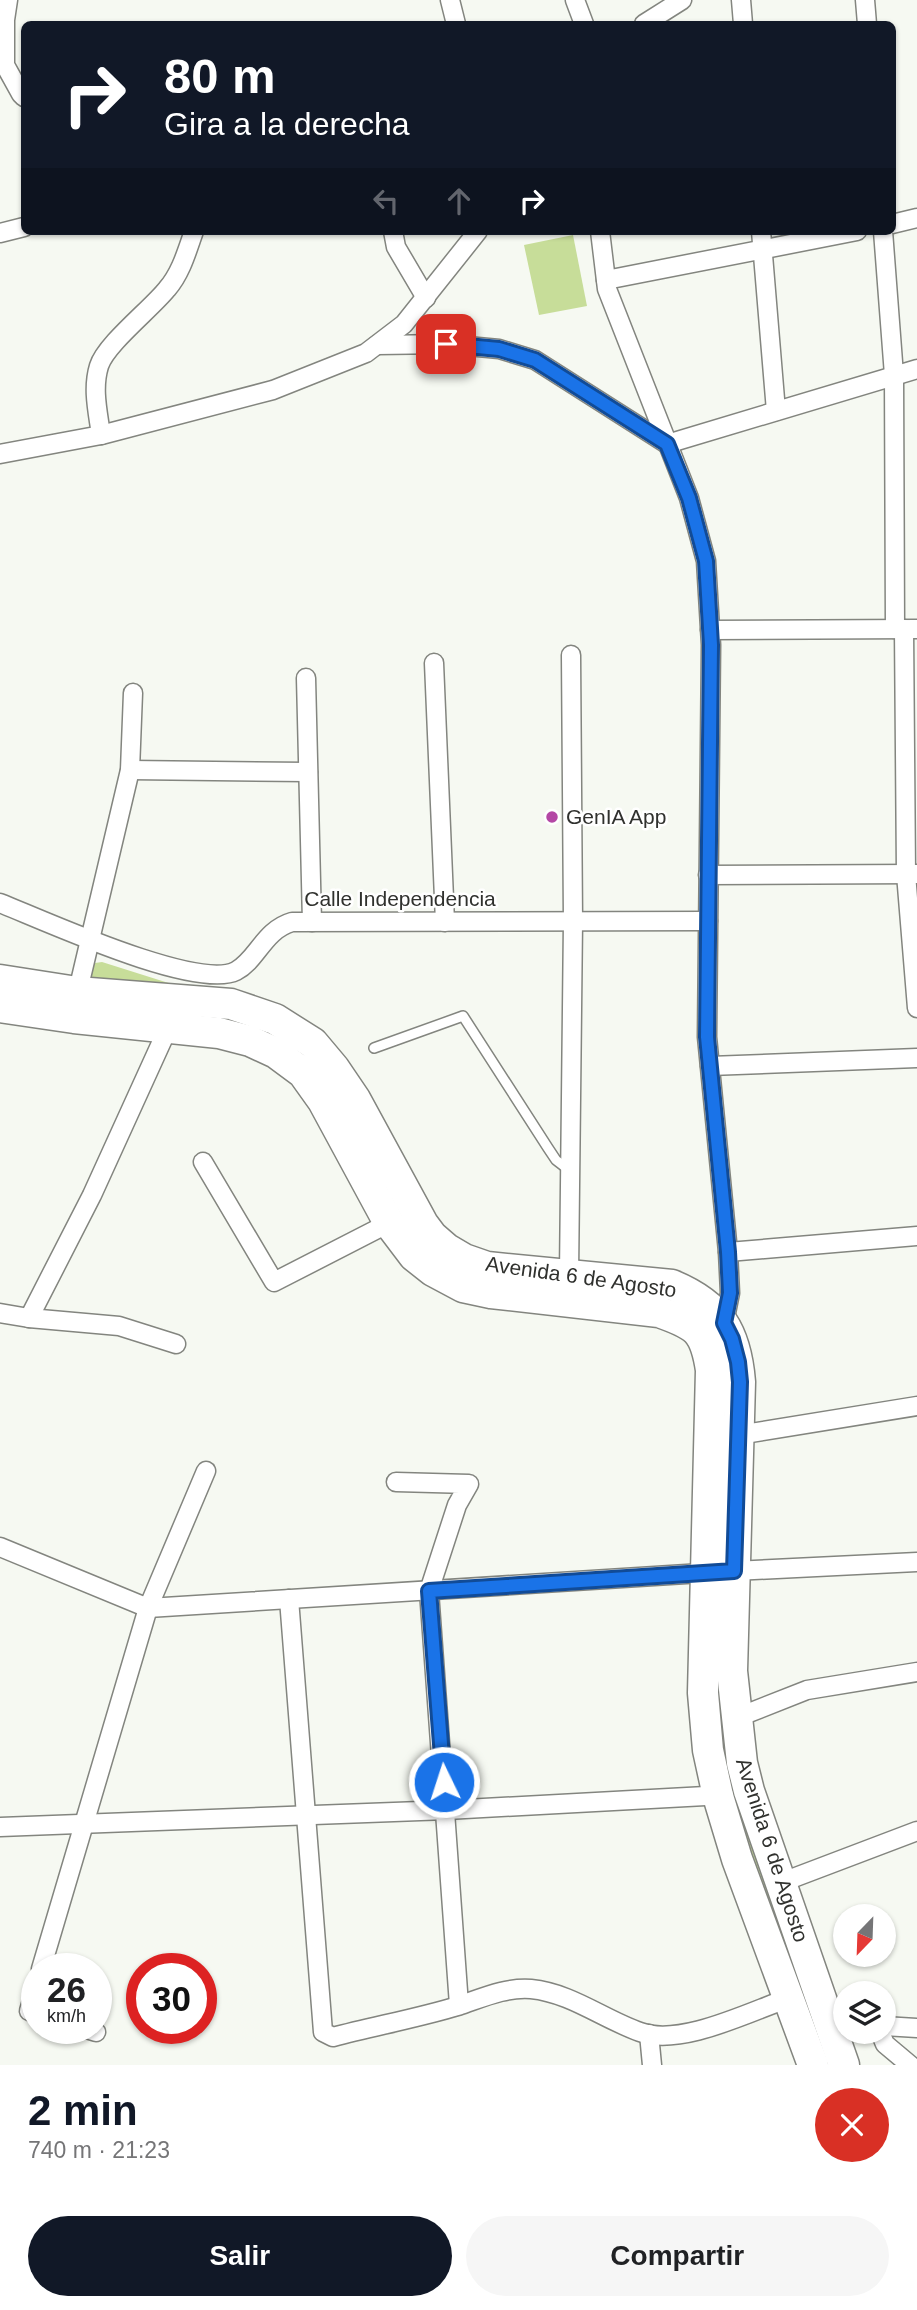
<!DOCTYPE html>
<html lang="es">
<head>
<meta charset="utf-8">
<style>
  :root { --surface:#fff; --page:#f6f6f6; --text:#202124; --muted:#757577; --accent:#111827 }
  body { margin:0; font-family:Helvetica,sans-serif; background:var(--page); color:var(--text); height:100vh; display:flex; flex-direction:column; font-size:26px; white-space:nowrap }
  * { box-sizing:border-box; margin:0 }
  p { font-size:23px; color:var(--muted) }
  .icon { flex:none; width:38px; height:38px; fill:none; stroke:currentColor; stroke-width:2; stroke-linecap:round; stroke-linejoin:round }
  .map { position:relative; height:2065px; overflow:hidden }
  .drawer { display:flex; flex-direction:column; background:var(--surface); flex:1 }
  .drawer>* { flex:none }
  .banner { position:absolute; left:21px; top:21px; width:875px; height:214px; border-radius:10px; box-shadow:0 2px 5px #0004; background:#111827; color:#fff; overflow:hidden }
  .needle { width:46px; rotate:203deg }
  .buttons { position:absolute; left:833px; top:1904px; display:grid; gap:14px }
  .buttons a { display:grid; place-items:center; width:63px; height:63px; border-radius:50%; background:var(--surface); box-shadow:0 2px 5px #0004; font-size:35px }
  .speed { position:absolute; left:21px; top:1953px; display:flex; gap:14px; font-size:35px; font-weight:700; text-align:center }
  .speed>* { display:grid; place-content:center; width:91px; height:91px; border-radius:50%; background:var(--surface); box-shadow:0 2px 5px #0004; line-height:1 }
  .speed small { font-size:18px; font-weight:400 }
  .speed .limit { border:10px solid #d22; background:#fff; color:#111 }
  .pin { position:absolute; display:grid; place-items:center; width:60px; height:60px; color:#fff; margin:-30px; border-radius:14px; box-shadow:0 4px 10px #0006 }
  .me { position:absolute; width:77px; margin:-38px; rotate:356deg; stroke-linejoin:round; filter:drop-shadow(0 0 5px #0008) }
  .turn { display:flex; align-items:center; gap:24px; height:147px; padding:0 28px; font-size:32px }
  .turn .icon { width:91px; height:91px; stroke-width:2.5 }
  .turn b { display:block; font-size:49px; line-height:60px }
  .lanes { display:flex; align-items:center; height:66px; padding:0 28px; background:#0003; justify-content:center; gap:35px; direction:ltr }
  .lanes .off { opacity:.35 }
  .round { display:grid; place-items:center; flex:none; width:74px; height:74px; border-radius:37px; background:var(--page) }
  .overview { display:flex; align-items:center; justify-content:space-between; height:119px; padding:0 28px }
  h1 { font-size:42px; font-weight:800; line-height:52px; color:var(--accent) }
  .primary-button { display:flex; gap:14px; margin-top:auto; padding:14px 28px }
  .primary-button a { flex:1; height:80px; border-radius:42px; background:var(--accent); color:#fff; font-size:28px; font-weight:800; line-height:80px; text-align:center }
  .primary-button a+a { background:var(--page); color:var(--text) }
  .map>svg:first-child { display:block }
  .green { fill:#c7dd99 }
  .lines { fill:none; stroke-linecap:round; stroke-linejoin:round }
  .service-casing { stroke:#83857f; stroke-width:12 }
  .minor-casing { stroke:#83857f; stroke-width:21 }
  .trunk-casing { stroke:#83857f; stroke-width:33 }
  .service { stroke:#fff; stroke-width:9 }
  .minor { stroke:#fff; stroke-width:18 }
  .trunk { stroke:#fff; stroke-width:30 }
  .route-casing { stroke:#114b97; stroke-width:18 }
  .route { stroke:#1a73e8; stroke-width:12 }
  .poi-dot { fill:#b447a5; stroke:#fff; stroke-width:2.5 }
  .labels { text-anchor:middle; stroke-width:5; stroke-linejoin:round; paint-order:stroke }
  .poi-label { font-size:21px; fill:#30312e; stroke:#fff; text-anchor:start }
  .street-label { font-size:21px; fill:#30312e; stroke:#fff }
</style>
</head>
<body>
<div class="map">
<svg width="917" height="2065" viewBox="0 0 917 2065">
  <rect width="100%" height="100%" fill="#f6f9f2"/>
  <g class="green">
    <path d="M573 235 587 306 539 315 524 245Z"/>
    <path d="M102 962 178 986 97 983 92 978 91 970 95 963Z"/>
    <path d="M743 1808 813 2012 802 2016 732 1812Z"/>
  </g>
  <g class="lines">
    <g class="service-casing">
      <path id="service" d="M374 1048 463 1016 548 1148 556 1160 569 1170"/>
    </g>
    <g class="minor-casing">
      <g id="minor">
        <path d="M8 0 5 20V65L21 94 24 97"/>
        <path d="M450 0 456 24"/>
        <path d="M575 0 584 24"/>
        <path d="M741 0 743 24"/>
        <path d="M865 0 867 24"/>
        <path d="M644 24 682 0"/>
        <path d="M892 224 917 218"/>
        <path d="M393 231 396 247 426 298"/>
        <path d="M600 231 607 289 689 498 706 561 711 645 707 1037 728 1252 730 1293 724 1323"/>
        <path d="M761 231 776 411"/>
        <path d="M883 231 894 375 895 629"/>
        <path d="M0 233 24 227"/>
        <path d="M606 280 857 231"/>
        <path d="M377 345 446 344 499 349 535 360 667 444 917 369"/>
        <path d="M101 435C98 412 92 389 99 366 106 344 151 309 167 289 181 273 187 251 194 231"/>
        <path d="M0 454 101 435 273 390 366 353 404 324 478 231"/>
        <path d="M904 629 906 874 917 1008"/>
        <path d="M710 630 917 629"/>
        <path d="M434 663 445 922"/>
        <path d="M306 678 312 922"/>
        <path d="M130 770 308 772"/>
        <path d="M708 875 917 874"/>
        <path d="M0 903C43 920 197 991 236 971 257 960 264 930 292 922L708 921"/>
        <path d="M76 999 130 770 133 693"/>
        <path d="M710 1066 917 1058"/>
        <path d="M203 1162 274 1282 389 1223"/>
        <path d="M728 1252 917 1236"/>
        <path d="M569 1275 573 921 571 655"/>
        <path d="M0 1313 29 1318 119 1326 176 1344"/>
        <path d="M29 1318 92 1195 168 1028"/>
        <path d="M738 1435 917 1406"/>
        <path d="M396 1482 469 1484 457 1505 429 1591 459 2005"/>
        <path d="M0 1547 148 1608 734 1571 917 1562"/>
        <path d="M289 1599 323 2032 333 2037C375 2026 418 2018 458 2006 482 1998 505 1987 531 1989 571 1993 603 2019 640 2032 680 2047 749 2012 789 1998"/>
        <path d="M736 1718 807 1690 917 1672"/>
        <path d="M0 1827 447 1810 724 1795"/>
        <path d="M780 1883 917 1831"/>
        <path d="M41 1969 148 1608 206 1471"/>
        <path d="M37 1984 29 2011 37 2013"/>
        <path d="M884 2026 917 2028"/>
        <path d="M83 2028 96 2032"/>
        <path d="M880 2032 885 2044 910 2065"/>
        <path d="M649 2034 652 2065"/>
      </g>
    </g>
    <g class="trunk-casing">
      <g id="trunk">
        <path d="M0 980 77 992 231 1004 275 1019 313 1043 334 1068 355 1099 423 1224 432 1236 447 1249 464 1259 487 1267 672 1285C720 1305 736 1332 740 1382L732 1671 742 1763 749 1791 844 2065"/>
        <path d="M0 1007 74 1018 219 1033 250 1041 276 1053 303 1073 323 1101 389 1223 414 1256 433 1271 463 1287 491 1293 659 1312C696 1325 705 1330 711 1370L703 1693 708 1750 718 1796 737 1859 813 2065"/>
      </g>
    </g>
    <use href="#service" class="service"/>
    <use href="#minor" class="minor"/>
    <use href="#trunk" class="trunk"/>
  </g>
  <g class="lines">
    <g class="route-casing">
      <path id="route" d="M444 1782 429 1591 734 1571 740 1382 738 1362 732 1339 724 1323 730 1293 728 1252 707 1037 711 645 706 561 689 498 667 444 535 360 499 349 446 344"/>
    </g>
    <use href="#route" class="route"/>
  </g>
  <circle class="poi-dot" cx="552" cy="817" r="7"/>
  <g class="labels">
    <g class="poi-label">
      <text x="566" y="824">GenIA App</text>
    </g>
    <g class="street-label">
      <text x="400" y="906">Calle Independencia</text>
      <text transform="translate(581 1277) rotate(8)" y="7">Avenida 6 de Agosto</text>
      <text transform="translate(772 1850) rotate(72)" y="7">Avenida 6 de Agosto</text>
    </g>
  </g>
</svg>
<div class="buttons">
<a><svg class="needle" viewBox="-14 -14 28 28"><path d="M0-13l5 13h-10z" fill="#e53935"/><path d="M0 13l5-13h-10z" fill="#757577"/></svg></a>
<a><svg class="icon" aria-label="layers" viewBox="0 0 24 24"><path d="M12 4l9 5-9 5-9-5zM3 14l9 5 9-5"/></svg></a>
</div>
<div class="speed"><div>26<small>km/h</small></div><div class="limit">30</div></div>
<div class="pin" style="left:446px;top:344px;background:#d93025"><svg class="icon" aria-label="arrive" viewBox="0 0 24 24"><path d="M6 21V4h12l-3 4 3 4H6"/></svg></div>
<svg class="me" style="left:444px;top:1782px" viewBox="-20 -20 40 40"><circle r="17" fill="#1a73e8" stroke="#fff" stroke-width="3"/><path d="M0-11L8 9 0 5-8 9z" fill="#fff"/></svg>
<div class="banner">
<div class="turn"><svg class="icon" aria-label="right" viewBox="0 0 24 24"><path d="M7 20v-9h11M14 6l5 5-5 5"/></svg><div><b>80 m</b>Gira a la derecha</div></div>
<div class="lanes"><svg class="icon off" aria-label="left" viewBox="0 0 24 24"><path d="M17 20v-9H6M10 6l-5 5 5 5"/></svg><svg class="icon off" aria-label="ahead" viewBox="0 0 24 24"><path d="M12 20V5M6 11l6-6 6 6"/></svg><svg class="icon" aria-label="right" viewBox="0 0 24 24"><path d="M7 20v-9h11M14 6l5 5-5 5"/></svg></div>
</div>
</div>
<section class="drawer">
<div class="overview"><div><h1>2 min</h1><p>740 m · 21:23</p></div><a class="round" style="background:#d93025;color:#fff"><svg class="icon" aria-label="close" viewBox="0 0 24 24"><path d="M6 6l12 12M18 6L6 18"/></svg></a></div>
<div class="primary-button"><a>Salir</a><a>Compartir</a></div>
</section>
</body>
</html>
